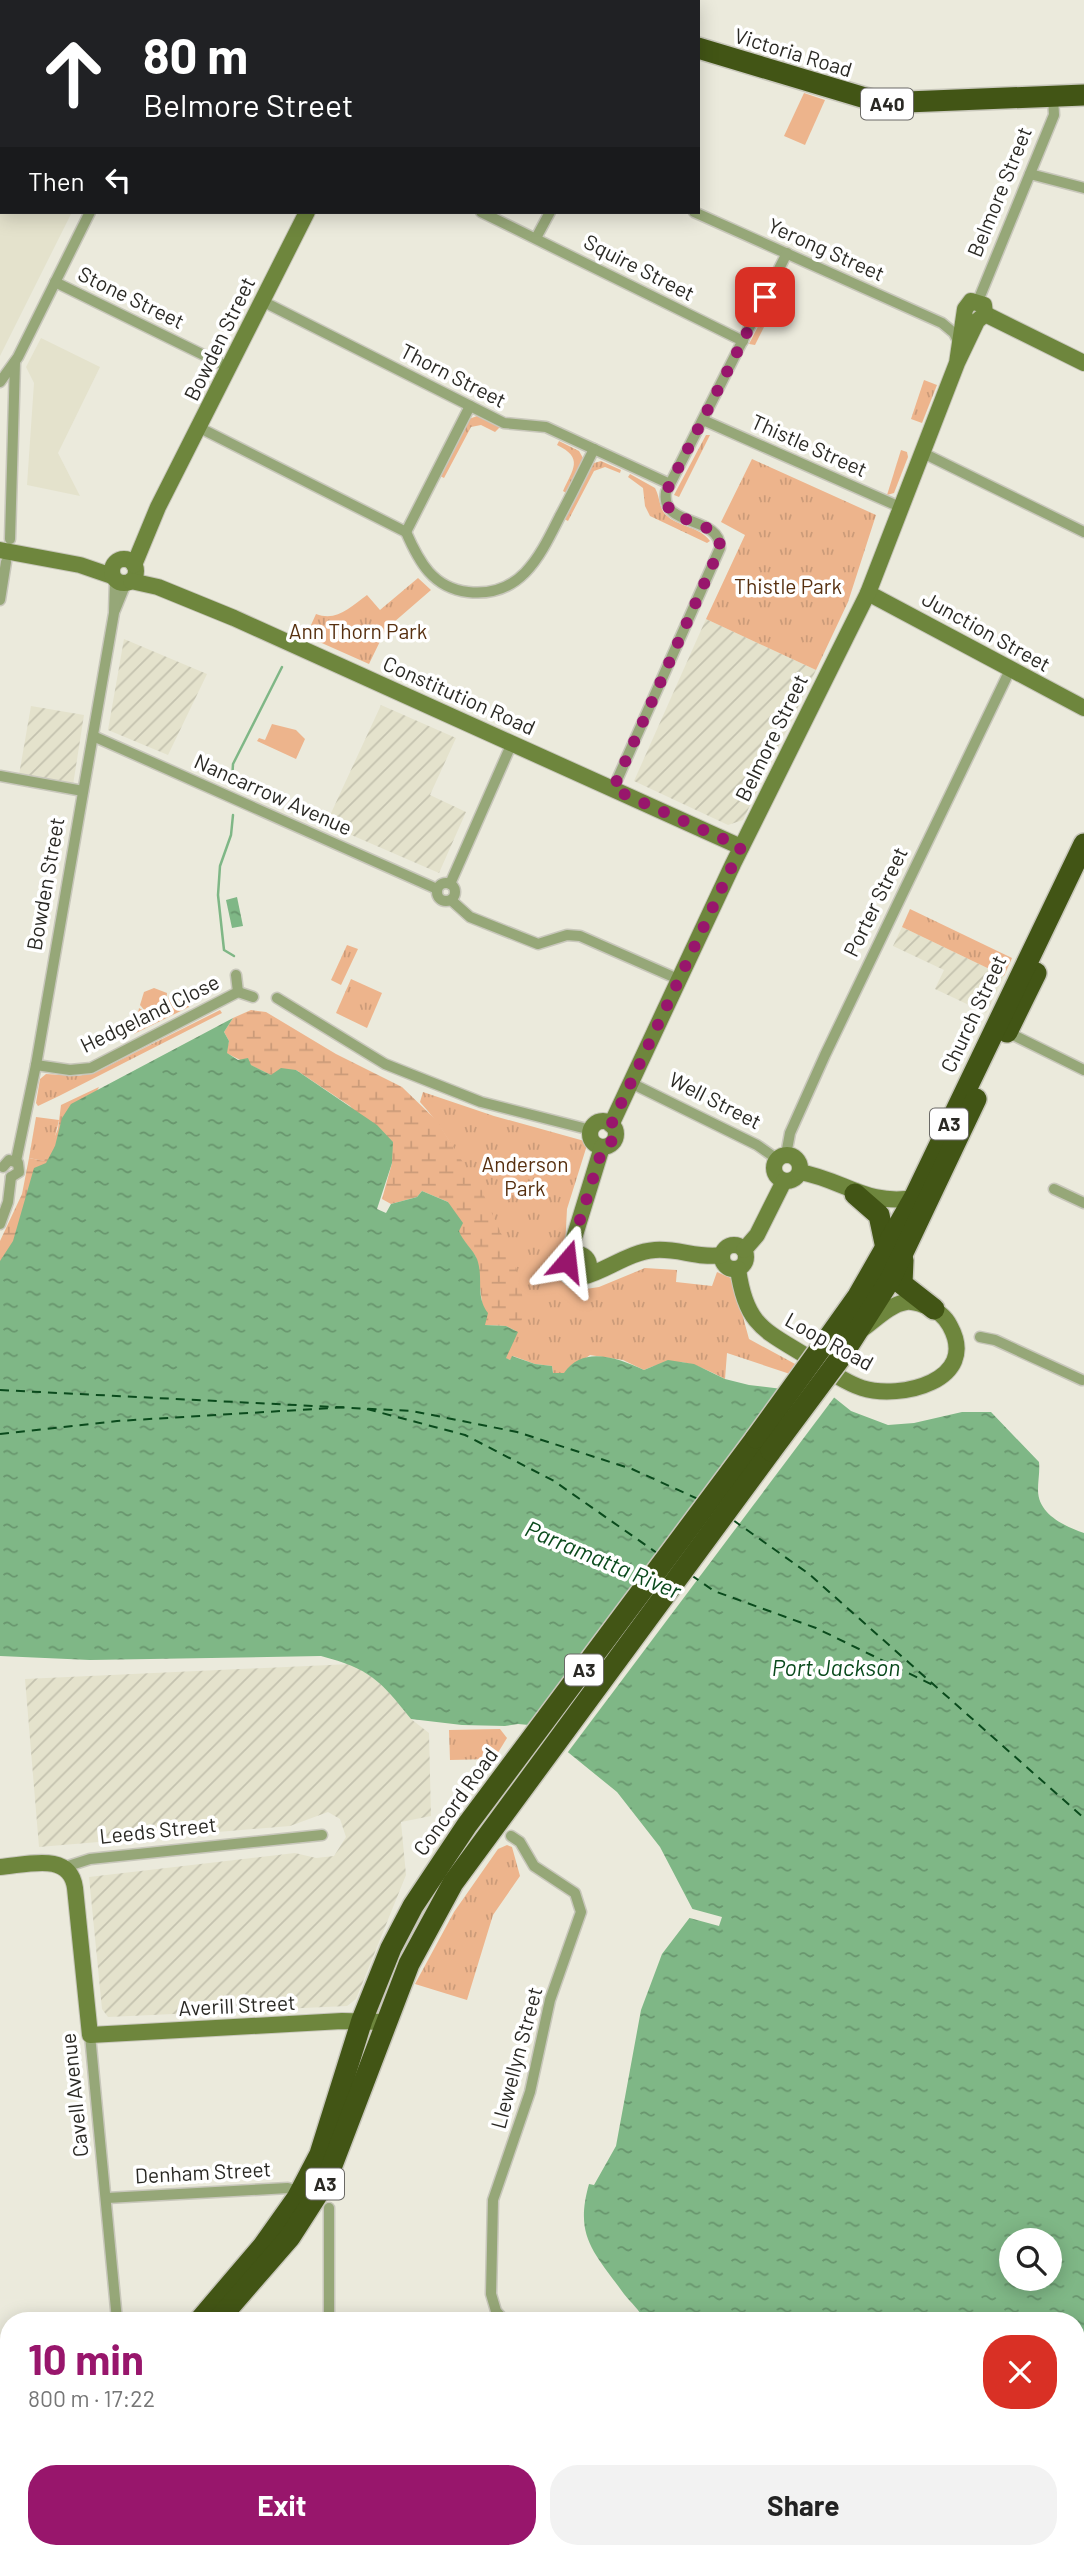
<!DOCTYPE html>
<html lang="en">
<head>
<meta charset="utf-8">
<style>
  :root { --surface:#fff; --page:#f2f2f2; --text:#222; --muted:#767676; --accent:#98166c }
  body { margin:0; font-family:Barlow,sans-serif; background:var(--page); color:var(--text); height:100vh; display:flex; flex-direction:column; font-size:26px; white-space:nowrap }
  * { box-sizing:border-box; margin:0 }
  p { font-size:23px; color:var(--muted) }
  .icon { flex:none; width:38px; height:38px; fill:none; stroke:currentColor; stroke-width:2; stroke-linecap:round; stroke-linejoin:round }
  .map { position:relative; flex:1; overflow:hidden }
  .side { position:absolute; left:0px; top:2312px; width:1085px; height:247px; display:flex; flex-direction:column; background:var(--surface); border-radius:28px 28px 0 0; box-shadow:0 4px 18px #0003 }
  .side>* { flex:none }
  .top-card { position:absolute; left:0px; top:0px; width:700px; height:214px; box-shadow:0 4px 18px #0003; background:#202124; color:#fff; overflow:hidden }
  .fabs { position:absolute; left:999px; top:2228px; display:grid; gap:14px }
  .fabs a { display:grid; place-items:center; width:63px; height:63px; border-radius:50%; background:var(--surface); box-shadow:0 4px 18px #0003; font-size:35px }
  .pin { position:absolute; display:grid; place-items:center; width:60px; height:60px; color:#fff; margin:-30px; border-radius:14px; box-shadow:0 4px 10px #0006 }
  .me { position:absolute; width:77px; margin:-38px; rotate:17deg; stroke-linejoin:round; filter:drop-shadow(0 0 5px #0008) }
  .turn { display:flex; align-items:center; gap:24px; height:147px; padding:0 28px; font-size:32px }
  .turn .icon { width:91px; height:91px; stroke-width:2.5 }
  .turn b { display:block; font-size:49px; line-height:60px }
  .then { display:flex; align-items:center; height:66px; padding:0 28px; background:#0003; gap:14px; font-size:26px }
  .round { display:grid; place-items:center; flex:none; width:74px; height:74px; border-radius:28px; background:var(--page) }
  .head { display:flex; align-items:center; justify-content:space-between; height:119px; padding:0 28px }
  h1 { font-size:42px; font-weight:700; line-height:52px; color:var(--accent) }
  .action { display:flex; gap:14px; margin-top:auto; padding:14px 28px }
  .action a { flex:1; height:80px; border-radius:28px; background:var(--accent); color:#fff; font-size:28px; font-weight:700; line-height:80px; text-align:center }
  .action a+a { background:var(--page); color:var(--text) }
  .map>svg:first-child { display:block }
  .built { fill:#e4e2cc }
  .industrial { fill:url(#industrial-furrows) }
  .grass { fill:url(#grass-tufts) }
  .wetland { fill:url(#wetland-marsh) }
  .garden { fill:#edb48c }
  .water { fill:url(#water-ripples); fill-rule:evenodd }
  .pier { fill:#ebeadc }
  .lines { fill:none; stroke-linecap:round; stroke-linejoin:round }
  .stream { stroke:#7fb786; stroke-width:2.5 }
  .ferry { stroke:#0a4a1c; stroke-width:2; stroke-dasharray:9 7; stroke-linecap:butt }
  .street-casing { stroke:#c8c7bb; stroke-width:13 }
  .secondary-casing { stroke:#c8c7bb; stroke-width:18 }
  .highway-casing { stroke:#c8c7bb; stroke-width:24 }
  .street { stroke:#96a778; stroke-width:10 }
  .secondary { stroke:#6e863d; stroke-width:16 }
  .highway { stroke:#425515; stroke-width:21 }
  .highway-bridge-casing { stroke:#c8c7bb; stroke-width:24; stroke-linecap:butt }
  .highway-bridge { stroke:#425515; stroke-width:21 }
  .route { stroke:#98166c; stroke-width:12; stroke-dasharray:0 21.6 }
  .labels { text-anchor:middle; stroke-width:7; stroke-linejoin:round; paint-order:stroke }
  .shield { fill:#fff; stroke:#6a6966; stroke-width:2 }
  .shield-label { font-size:19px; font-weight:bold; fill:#2a2924 }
  .street-label { font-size:21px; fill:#2a2924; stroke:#fff }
  .park-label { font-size:21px; fill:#573010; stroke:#fff }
  .water-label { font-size:23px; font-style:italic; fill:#0a4a1c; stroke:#fff }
</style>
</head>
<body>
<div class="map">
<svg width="1084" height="2558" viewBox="0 0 1084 2558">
  <defs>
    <pattern id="industrial-furrows" width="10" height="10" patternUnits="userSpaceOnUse" patternTransform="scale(1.75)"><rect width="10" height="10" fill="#e4e2cc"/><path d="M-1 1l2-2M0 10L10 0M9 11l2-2" fill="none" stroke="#c4c2af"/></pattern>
    <pattern id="grass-tufts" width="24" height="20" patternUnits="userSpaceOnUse" patternTransform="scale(1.75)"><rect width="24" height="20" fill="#edb48c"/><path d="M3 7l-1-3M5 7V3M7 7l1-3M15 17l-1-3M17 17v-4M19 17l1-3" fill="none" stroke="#cb9b79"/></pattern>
    <pattern id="wetland-marsh" width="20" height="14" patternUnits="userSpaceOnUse" patternTransform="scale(1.75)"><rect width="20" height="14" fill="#edb48c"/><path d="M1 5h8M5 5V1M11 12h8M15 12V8" fill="none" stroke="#cb9b79"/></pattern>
    <pattern id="water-ripples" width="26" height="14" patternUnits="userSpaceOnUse" patternTransform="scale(1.75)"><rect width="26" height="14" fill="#7fb786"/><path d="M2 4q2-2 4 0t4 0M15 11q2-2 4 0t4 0" fill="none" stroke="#68956d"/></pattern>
  </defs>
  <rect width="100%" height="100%" fill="#ebeadc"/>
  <g class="built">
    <path d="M0 36 2 212H72L0 356Z"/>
    <path d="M41 338 100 367 58 453 80 496 27 485 34 383 26 367Z"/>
  </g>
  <g class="industrial">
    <path d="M706 619 816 670 743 820 728 825 634 781Z"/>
    <path d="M124 639 207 674 168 755 108 730Z"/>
    <path d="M381 705 456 738 430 795 466 812 439 873 326 824Z"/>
    <path d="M31 706 84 715 73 785 19 775Z"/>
    <path d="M902 927 1004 976 986 1013 935 989 944 970 893 946Z"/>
    <path d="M351 1664 382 1682 411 1719 429 1733 431 1816 401 1822 406 1875 356 1999 347 2006 108 2017 102 2009 89 1877 295 1853 316 1858 334 1856 346 1837 340 1819 328 1812 290 1826 39 1847 25 1679Z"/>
  </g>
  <g class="grass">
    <path d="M776 291 781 293 755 345 749 344Z"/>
    <path d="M924 380 937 385 922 423 911 419Z"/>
    <path d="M477 416 500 427 495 432 481 425 471 427 444 478 440 476 469 419Z"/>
    <path d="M706 435H710L679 497 674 495Z"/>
    <path d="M559 441 579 451 583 458 566 493 563 491C573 469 584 458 557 445Z"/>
    <path d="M901 450 907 452 908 457 894 493 887 495Z"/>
    <path d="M752 459 876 515 848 602 816 670 706 619 745 535 721 522Z"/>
    <path d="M601 461 621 470 620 473 605 467 594 471 568 521 564 519 591 464Z"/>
    <path d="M630 474 655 488C660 497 659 508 666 515 678 527 699 526 710 541L707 543 650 516 645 506 643 488 628 477Z"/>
    <path d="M418 578 431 590 386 629 369 664 306 636 316 614C337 622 350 607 367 595L380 610Z"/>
    <path d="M910 909 1012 958 1004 976 902 927Z"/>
    <path d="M347 945 358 949 341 985 331 980Z"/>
    <path d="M351 979 382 993 367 1028 336 1013Z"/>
    <path d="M169 995 189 1004V1007L134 1034 139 1008C149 1015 158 1016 168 1006Z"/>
    <path d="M220 1010 222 1013 59 1096 38 1106 36 1103 40 1079 46 1074 78 1076 96 1072Z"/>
    <path d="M423 1092 494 1116 588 1142 567 1209 565 1247 556 1264 560 1280 573 1291 599 1287 645 1268 677 1270 676 1282 712 1286 717 1272 731 1278 734 1284 749 1339 797 1365 790 1374 727 1353 725 1379C693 1363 679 1355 644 1370L623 1360 590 1355 565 1373H553L552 1366 535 1364 513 1356 510 1360 505 1358 519 1325C493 1249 476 1163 420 1102Z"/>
    <path d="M36 1117 59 1120 53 1145 44 1161 29 1158Z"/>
    <path d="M500 1729 507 1738 494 1759 450 1760 449 1730Z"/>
    <path d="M507 1845 512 1847 520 1876 493 1915 467 2000 415 1984 454 1912 498 1849Z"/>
  </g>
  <g class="wetland">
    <path d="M251 1010 266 1012 336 1054 402 1087 437 1121 469 1172 477 1176C492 1226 538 1285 518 1332L506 1326 485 1325 476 1257 461 1237 448 1202 422 1191 417 1197 391 1204 382 1199 392 1163 350 1106 296 1070 271 1075 226 1053 229 1041 224 1032 233 1018Z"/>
    <path d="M99 1087 0 1279V1241L22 1194 29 1158 44 1161 58 1129 61 1105Z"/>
  </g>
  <g class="garden">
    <path d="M804 93 825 100 805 145 784 136Z"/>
    <path d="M272 724 296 730 305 739 296 759 257 741 259 738 265 740Z"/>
    <path d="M154 988 167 993 166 1003 159 1009 145 1011 140 1005 144 992Z"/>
  </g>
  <g class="water">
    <path d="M237 897 243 926 232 928 226 900Z"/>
    <path d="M233 1018 224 1032 229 1041 227 1053 238 1060 248 1058 251 1065 271 1075 281 1068 296 1070 377 1125 393 1142 392 1163 377 1209 386 1213 391 1204 417 1197 422 1191 448 1202 463 1223 459 1231C463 1242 473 1249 477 1259 484 1279 475 1296 488 1313L485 1325 506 1326 518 1332 506 1358 510 1360 512 1356 535 1364 552 1366 553 1373H564C583 1345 618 1358 644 1370L668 1360 694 1364 725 1379 749 1385 831 1395 851 1411 888 1425 914 1423 962 1412H991L1039 1462C1040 1471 1038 1480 1038 1490 1038 1514 1064 1526 1084 1533V2558H436L450 2550H1076V2320H644C640 2310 631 2303 624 2294 594 2252 574 2237 589 2184L594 2185 616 2146 641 2010 662 1954 694 1912 660 1847 617 1792 548 1736 529 1725 518 1724 505 1726 462 1725 411 1719C380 1680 370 1669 321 1656L90 1660 0 1656V1261L13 1241 34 1168 46 1163 55 1146 62 1118 71 1104ZM1012 2240H1050V2278H1012Z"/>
  </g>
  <g class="pier">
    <path d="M815 1386 836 1395 565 1756 547 1740Z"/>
    <path d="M689 1908 722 1917 719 1926 686 1917 690 1912Z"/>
  </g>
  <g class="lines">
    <g class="stream">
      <path d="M232 780 233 764 282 667"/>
      <path d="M233 815 231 835 220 866 218 895 224 950 234 956"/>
    </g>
    <g class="ferry">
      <path d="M0 1390 412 1411 517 1432 632 1469 698 1499"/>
      <path d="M367 1409 465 1435 554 1481 657 1553"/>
      <path d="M0 1434 117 1421 348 1407"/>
      <path d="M733 1520 809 1574 1084 1818"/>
      <path d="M691 1575 714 1591 816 1628 937 1687"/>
    </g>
    <g class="street-casing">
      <g id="street">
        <path d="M118 0 122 2"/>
        <path d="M152 2V0"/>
        <path d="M637 2 638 0"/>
        <path d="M1030 174 1084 188"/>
        <path d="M481 212 743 341"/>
        <path d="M694 212 942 323 954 333 958 341"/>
        <path d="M536 238 550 212"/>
        <path d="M55 282 228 367"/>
        <path d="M262 301 504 423 546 427 670 484"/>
        <path d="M978 301 1054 115 1053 97"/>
        <path d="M0 382 18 357 90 212"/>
        <path d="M703 420 900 507"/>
        <path d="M200 428 406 532C419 562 433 588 468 592 521 598 540 556 560 516 572 494 583 471 594 449"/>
        <path d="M921 452 1084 532"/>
        <path d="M406 532 470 406"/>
        <path d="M10 539 15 362"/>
        <path d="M0 600 6 562"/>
        <path d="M115 610 126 583"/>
        <path d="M93 736 437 889"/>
        <path d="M0 776 83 791"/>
        <path d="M613 789 720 548C721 515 660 528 666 492L787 253"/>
        <circle cx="446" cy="892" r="9"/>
        <path d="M450 884 512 743"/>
        <path d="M451 900 470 917 538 944 567 935 580 936 678 979"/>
        <path d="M238 992 253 997"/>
        <path d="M277 998 385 1064 481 1102 591 1130"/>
        <path d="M1007 1032 1084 1070"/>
        <path d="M36 1065 70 1070 91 1068 238 992 236 975"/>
        <path d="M633 1084 757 1145 777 1159"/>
        <path d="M786 1155 790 1133 825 1055 1010 670"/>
        <path d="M16 1161 36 1065 114 613 115 580"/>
        <path d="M3 1167 9 1160 18 1163 19 1172 11 1177"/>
        <path d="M1054 1189 1084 1203"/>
        <path d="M0 1224 8 1202 11 1177"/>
        <path d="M980 1337 995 1340 1082 1380"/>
        <path d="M65 1867 90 1859 322 1835"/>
        <path d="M90 2035 117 2320"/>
        <path d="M107 2198 288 2188 301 2191"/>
        <path d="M329 2320V2208"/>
        <path d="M504 2320 496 2311 491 2294 493 2200 530 2092 550 2000 581 1912 575 1893 534 1866 520 1842 511 1836"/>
        <path d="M129 2550 148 2553 168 2550"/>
      </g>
    </g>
    <g class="secondary-casing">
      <g id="secondary">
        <path d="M414 2 415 0"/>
        <path d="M985 314 1084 363"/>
        <path d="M0 550 80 565 112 576"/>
        <circle cx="124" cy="571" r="12"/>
        <path d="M134 565 158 507 307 212"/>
        <path d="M131 581 158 587 234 618 741 847"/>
        <path d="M868 593 1084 708"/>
        <circle cx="603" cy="1134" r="13"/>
        <path d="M611 1125 733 864 868 593 957 363 977 321 985 314 984 305 971 301 965 309 957 363"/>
        <circle cx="787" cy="1168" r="13"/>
        <path d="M800 1172C844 1180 866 1206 914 1198"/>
        <circle cx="734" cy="1257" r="12"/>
        <path d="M744 1250 757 1235 784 1181"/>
        <circle cx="577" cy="1266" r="12"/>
        <path d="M567 1261 602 1147"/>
        <path d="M738 1269C746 1327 765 1330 811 1359 826 1369 844 1382 862 1388 900 1400 980 1381 950 1326 945 1316 937 1310 926 1306 920 1304 913 1301 906 1302 890 1304 873 1322 861 1330"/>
        <path d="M582 1277C607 1271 628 1252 655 1250 678 1248 699 1259 722 1255"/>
        <path d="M0 1867C27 1865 70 1851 75 1888L90 2035 342 2021 385 2022"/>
      </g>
    </g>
    <g class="highway-casing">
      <g id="highway">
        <path d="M554 0 559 2"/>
        <path d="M593 0 598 2"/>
        <path d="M698 48 882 103 1084 95"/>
        <path d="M1007 1032 1036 973"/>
        <path d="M855 1194 879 1215 886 1248"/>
        <path d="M903 1260 902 1284 934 1309"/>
        <path d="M821 1348 858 1296 914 1198 1084 844"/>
        <path d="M841 1357 890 1280 976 1099"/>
        <path d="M200 2320 263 2246 297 2198 320 2154 362 2020 391 1948 413 1906 467 1825 756 1438"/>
        <path d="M218 2320 290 2237 326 2181 409 1964 453 1883 771 1451"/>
        <path d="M112 2558 114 2550"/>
        <path d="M131 2558 132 2550"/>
      </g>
    </g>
    <use href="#street" class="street"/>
    <use href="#secondary" class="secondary"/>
    <use href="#highway" class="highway"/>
    <g class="highway-bridge-casing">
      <g id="highway-bridge">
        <path d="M756 1438 821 1348"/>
        <path d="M771 1451 841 1357"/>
      </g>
    </g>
    <use href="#highway-bridge" class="highway-bridge"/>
  </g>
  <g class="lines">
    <path class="route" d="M567 1261 603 1147 615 1139 611 1125 741 847 613 789 720 548C720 515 660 528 666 492L765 297"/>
  </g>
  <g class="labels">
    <g class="shield">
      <rect x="861" y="88.5" width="52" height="31" rx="5"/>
      <rect x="930" y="1108.5" width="38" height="31" rx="5"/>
      <rect x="565" y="1654.5" width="38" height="31" rx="5"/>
      <rect x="306" y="2168.5" width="38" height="31" rx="5"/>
    </g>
    <g class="shield-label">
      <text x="887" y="111">A40</text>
      <text x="949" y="1131">A3</text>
      <text x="584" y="1677">A3</text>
      <text x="325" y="2191">A3</text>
    </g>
    <g class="street-label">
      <text transform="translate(793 53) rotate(17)" y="7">Victoria Road</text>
      <text transform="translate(1000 192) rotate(-68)" y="7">Belmore Street</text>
      <text transform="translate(826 250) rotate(24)" y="7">Yerong Street</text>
      <text transform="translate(639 268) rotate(27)" y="7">Squire Street</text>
      <text transform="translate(131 298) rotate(26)" y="7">Stone Street</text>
      <text transform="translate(220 339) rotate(-64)" y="7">Bowden Street</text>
      <text transform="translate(453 376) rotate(27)" y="7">Thorn Street</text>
      <text transform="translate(809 446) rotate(24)" y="7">Thistle Street</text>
      <text transform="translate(986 632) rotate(29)" y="7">Junction Street</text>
      <text transform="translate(459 696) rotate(24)" y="7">Constitution Road</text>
      <text transform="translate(772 738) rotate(-64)" y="7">Belmore Street</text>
      <text transform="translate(273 795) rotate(24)" y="7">Nancarrow Avenue</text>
      <text transform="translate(46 884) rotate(-80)" y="7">Bowden Street</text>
      <text transform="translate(876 902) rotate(-64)" y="7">Porter Street</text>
      <text transform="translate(150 1014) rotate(-26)" y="7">Hedgeland Close</text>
      <text transform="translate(974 1014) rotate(-65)" y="7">Church Street</text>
      <text transform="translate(715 1101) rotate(27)" y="7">Well Street</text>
      <text transform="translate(829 1342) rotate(29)" y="7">Loop Road</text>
      <text transform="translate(456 1802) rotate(-54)" y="7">Concord Road</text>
      <text transform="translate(158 1831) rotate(-6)" y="7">Leeds Street</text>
      <text transform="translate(237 2006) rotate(-3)" y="7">Averill Street</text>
      <text transform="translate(517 2058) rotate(-75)" y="7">Llewellyn Street</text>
      <text transform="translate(75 2095) rotate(-96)" y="7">Cavell Avenue</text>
      <text transform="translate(203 2173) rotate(-3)" y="7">Denham Street</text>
    </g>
    <g class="park-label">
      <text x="788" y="594">Thistle Park</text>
      <text x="358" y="639">Ann Thorn Park</text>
      <text x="525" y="1172">Anderson<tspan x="525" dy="24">Park</tspan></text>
    </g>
    <g class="water-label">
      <text transform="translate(603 1560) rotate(23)" y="8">Parramatta River</text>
      <text x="836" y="1676">Port Jackson</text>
    </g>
  </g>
</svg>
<div class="fabs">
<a><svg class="icon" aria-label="search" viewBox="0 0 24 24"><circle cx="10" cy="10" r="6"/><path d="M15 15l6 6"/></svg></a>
</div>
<div class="pin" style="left:765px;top:297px;background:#d93025"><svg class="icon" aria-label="arrive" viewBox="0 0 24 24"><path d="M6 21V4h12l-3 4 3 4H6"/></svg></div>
<svg class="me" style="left:567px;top:1261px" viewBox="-20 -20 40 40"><path d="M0-17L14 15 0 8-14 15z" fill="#98166c" stroke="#fff" stroke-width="4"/></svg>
<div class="top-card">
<div class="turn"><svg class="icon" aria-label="ahead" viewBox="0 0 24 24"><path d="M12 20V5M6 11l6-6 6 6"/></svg><div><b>80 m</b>Belmore Street</div></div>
<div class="then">Then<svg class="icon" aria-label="left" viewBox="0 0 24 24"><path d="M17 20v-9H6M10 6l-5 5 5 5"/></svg></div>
</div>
<section class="side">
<div class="head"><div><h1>10 min</h1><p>800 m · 17:22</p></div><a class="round" style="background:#d93025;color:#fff"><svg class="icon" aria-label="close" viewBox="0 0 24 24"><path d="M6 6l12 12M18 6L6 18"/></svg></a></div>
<div class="action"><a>Exit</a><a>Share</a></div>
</section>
</div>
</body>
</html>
